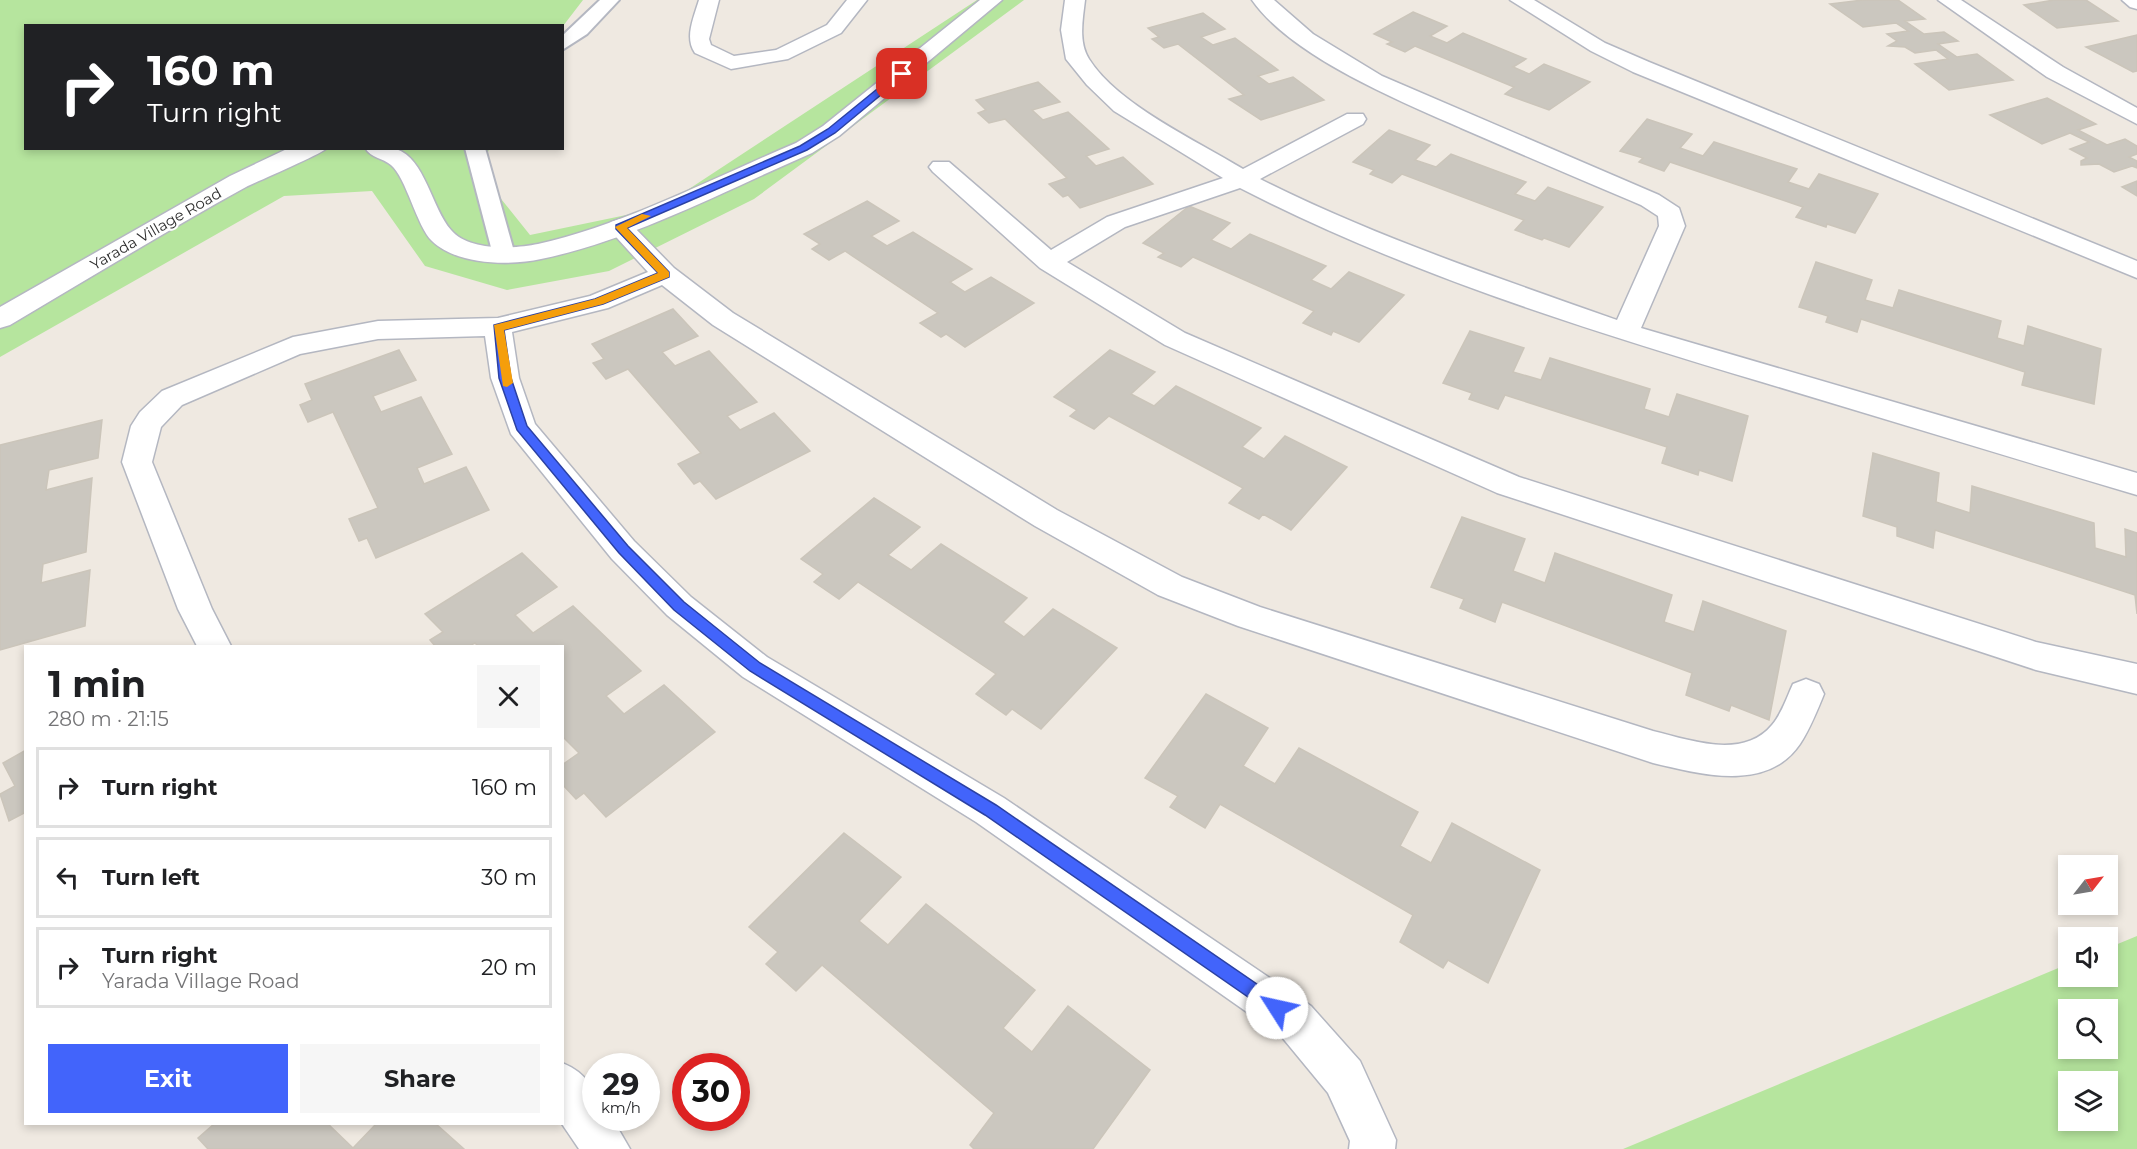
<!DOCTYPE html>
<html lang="en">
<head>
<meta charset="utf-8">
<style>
  :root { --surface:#fff; --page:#f6f6f6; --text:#202124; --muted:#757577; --line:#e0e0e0; --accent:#4264fb }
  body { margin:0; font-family:Montserrat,sans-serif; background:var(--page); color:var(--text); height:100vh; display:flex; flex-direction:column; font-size:22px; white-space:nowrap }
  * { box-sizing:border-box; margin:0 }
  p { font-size:20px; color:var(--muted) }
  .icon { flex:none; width:33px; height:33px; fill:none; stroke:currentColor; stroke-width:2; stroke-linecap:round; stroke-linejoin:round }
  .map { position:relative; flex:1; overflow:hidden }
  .panel { position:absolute; left:24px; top:645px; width:540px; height:480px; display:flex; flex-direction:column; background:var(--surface); border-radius:0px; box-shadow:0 3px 9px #0003 }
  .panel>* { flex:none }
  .top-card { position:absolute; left:24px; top:24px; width:540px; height:126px; border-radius:0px; box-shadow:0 3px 9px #0003; background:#202124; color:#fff; overflow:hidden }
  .needle { width:39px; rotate:59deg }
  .controls { position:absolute; left:2058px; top:855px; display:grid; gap:12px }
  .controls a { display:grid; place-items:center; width:60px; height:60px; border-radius:0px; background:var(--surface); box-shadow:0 3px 9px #0003; font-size:30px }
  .speed { position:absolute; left:582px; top:1053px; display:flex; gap:12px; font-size:30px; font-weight:700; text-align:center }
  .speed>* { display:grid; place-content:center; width:78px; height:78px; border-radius:50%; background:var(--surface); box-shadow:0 3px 9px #0003; line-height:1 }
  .speed small { font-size:15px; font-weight:400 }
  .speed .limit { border:9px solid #d22; background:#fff; color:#111 }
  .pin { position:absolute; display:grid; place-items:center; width:51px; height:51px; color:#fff; margin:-26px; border-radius:12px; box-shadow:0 3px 9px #0006 }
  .me { position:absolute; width:66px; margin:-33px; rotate:305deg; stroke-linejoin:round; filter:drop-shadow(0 0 4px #0008) }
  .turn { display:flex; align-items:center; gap:21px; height:126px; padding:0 24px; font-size:27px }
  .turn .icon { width:78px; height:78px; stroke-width:2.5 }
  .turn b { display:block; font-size:42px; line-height:51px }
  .round { display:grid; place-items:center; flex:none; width:63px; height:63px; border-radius:0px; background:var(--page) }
  .headline { display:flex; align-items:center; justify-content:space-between; height:102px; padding:0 24px }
  h1 { font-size:36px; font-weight:700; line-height:45px }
  .cta { display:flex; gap:12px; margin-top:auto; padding:12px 24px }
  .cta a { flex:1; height:69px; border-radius:0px; background:var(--accent); color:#fff; font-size:24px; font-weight:700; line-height:69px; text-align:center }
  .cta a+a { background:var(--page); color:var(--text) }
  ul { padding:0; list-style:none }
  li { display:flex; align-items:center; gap:18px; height:81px; margin:0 12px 9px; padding:0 12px; border:3px solid var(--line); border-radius:0px }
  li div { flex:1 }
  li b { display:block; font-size:22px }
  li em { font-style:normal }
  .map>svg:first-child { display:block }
  .green { fill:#b6e59e; fill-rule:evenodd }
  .building { fill:#cbc7bf; stroke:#cbc5ba; stroke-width:1.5 }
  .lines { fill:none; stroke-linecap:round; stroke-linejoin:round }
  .service-casing { stroke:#b4b7c1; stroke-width:4 }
  .minor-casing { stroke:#b4b7c1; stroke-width:3 }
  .tertiary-casing { stroke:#b4b7c1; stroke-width:3 }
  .service { fill:#fff; fill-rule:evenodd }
  .minor { fill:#fff; fill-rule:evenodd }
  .tertiary { fill:#fff; fill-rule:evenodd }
  .route { fill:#4264fb; stroke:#2b41a3; stroke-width:1.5 }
  .slow { fill:#f59e0b }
  .labels { text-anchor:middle; stroke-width:4.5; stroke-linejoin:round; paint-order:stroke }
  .far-street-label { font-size:15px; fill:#2e2e2e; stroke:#fff }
</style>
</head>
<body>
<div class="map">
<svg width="2137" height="1149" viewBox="0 0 2137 1149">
  <rect width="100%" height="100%" fill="#efe9e1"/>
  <g class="green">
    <path d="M0 0H583L563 26H26V148L489 149 481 174 530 235 660 208 977 0H1024L754 199 609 271 507 290 425 266 372 191 284 196 0 357Z"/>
    <path d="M2137 936V1149H1623L2068 964V976H2108V948ZM2068 1010H2108V1048H2068ZM2068 1082H2108V1120H2068Z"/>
  </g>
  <g class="building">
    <path d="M1863 0H1898L1925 19 1905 21 1924 34 1944 32 1958 41 1938 44 1957 57 1977 54 2013 80 1949 90 1915 64 1948 59 1936 50 1915 53 1905 47 1888 46 1897 41 1887 34 1908 31 1896 23 1863 27 1830 4Z"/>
    <path d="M2054 0H2086L2118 21 2057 28 2024 5Z"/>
    <path d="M1413 12 1447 26 1430 36 1447 43 1463 33 1526 59 1513 67 1529 74 1544 64 1590 82 1549 110 1505 94 1514 87 1415 46 1405 52 1387 44 1392 42 1374 34Z"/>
    <path d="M1203 13 1225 29 1201 37 1213 45 1235 38 1278 70 1258 76 1269 84 1293 77 1324 100 1261 120 1229 99 1244 95 1178 44 1164 48 1152 39 1159 37 1148 28Z"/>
    <path d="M2137 35V71L2133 72 2086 47Z"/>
    <path d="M1038 82 1060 102 1032 110 1043 120 1068 112 1109 149 1086 156 1096 166 1123 157 1153 184 1080 208 1068 195 1063 197 1049 184 1067 178 1005 119 989 123 978 113 986 110 976 100Z"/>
    <path d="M2047 98 2096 124 2078 130 2107 145 2125 139 2137 146V154L2129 157 2137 161V168L2132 166 2114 172 2099 164 2081 165V161L2087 158 2070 149 2089 142 2070 133 2042 144 1990 115Z"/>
    <path d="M1647 119 1692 134 1680 148 1703 156 1714 142 1797 169 1788 182 1809 189 1819 174 1878 194 1855 233 1827 224 1826 227 1796 217 1803 207 1670 162 1664 171 1639 162 1643 158 1620 151Z"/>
    <path d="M1389 130 1430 145 1415 160 1436 167 1451 154 1526 182 1515 194 1535 201 1548 187 1603 207 1569 247 1544 238 1542 240 1515 230 1524 220 1402 174 1392 183 1370 174 1374 170 1353 162Z"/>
    <path d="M2137 181V196L2122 187Z"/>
    <path d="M867 201 899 221 871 236 887 246 913 232 972 269 950 282 965 292 991 277 1034 303 965 347 946 334 941 337 920 323 938 313 845 251 829 260 812 249 820 244 804 234Z"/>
    <path d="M1189 206 1230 223 1211 240 1231 249 1250 234 1326 266 1311 280 1331 289 1349 272 1404 295 1359 342 1333 331 1331 335 1303 323 1314 311 1193 257 1181 267 1158 257 1164 253 1143 243Z"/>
    <path d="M1816 262 1872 280 1865 300 1893 308 1899 290 2001 321 1997 338 2024 346 2028 326 2101 349 2094 404 2022 385 2025 372 1861 319 1857 332 1826 322 1828 316 1799 307Z"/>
    <path d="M673 309 698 336 662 352 675 366 709 351 757 402 727 416 740 430 774 413 810 451 716 499 700 481 694 484 678 464 701 453 628 369 606 379 593 363 604 359 592 344Z"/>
    <path d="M1470 331 1524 348 1513 372 1541 380 1550 358 1650 389 1644 409 1669 417 1677 394 1748 416 1732 481 1699 470 1698 475 1662 463 1667 447 1505 395 1498 409 1469 399 1472 393 1443 383Z"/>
    <path d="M399 350 416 380 373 396 381 412 421 397 452 454 417 468 424 484 466 467 489 510 376 558 367 538 359 541 349 519 378 508 333 412 308 422 300 405 312 400 305 384Z"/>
    <path d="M1110 350 1155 372 1131 394 1154 406 1176 386 1261 428 1242 447 1264 459 1285 436 1347 467 1291 530 1263 514 1259 519 1229 503 1243 488 1109 416 1094 429 1070 416 1077 410 1054 397Z"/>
    <path d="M102 420 98 458 49 470 46 490 92 478 86 552 43 564 41 583 90 570 85 626 0 650V445Z"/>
    <path d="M1873 453 1939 473 1936 502 1970 513 1972 486 2094 523 2095 548 2126 557 2125 529 2137 533V614L2135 595 1935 530 1933 548 1897 536V527L1863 516Z"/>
    <path d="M874 498 920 527 888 555 911 570 941 544 1027 598 1003 622 1024 637 1053 609 1117 648 1041 729 1012 709 1006 715 976 694 996 674 858 582 839 599 814 582 823 574 801 559Z"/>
    <path d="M1462 517 1525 539 1513 571 1545 583 1555 553 1672 595 1664 622 1694 632 1703 601 1786 631 1769 720 1731 705 1729 711 1686 695 1692 673 1502 602 1495 622 1460 608 1464 599 1431 587Z"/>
    <path d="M522 553 557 587 515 615 533 633 573 606 641 671 606 696 624 714 664 685 715 732 606 817 584 793 576 799 562 784V765L579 753 562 736V646H478L475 643 469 646H435L430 640 443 632 425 614Z"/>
    <path d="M1206 694 1268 728 1243 766 1275 784 1299 748 1418 812 1400 846 1431 863 1452 823 1540 870 1488 983 1448 960 1443 968 1400 942 1413 915 1220 804 1205 828 1170 807 1178 796 1145 778Z"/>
    <path d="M26 750V812L9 821 0 794 15 786 3 763Z"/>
    <path d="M844 833 901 877 859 921 888 945 926 904 1035 990 1003 1028 1032 1052 1068 1006 1150 1070 1093 1149H974L970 1145 994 1113 822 965 796 991 766 964 778 952 749 927Z"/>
    <path d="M214 1124H328L353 1148 376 1124H436L464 1149H208L198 1138Z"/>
  </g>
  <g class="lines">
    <g class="service-casing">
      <g id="service">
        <path d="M600 0H619L587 34 562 50V36Z"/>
        <path d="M465 148H485L515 255 512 260H496L493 255Z"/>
      </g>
    </g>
    <g class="minor-casing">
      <g id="minor">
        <path d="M699 0H719L709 39 711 45 734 56 776 50 827 25 847 0H867L841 33 788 59 731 69 695 53C684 38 694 17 699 0Z"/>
        <path d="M1065 0H1085C1083 18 1078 42 1089 59 1117 104 1197 141 1243 169L1347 114H1363L1366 119 1363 124 1260 179C1375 237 1496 277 1617 320L1659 226 1658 216 1641 205C1581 180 1521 154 1461 128 1399 101 1291 56 1252 0H1274L1313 34 1382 76 1659 195 1679 208 1685 226 1641 328 2137 473V495C2012 458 1887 420 1762 382 1585 329 1405 273 1240 188L1125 227 1067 262 1185 333 1519 477 2036 642 2137 664V694L2036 670 1497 493 1165 345 1040 268 933 172 929 167 933 162H949L1051 250 1107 217 1223 178 1114 111 1087 85 1066 59 1061 30Z"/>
        <path d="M1938 0H1961L2063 67 2137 108V124L2047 77Z"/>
        <path d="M2122 0H2137V9L2130 7Z"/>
        <path d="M620 219 629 222 674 268 733 313 1057 510 1182 577 1260 607 1653 731C1690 740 1743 760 1772 725 1782 713 1787 697 1793 684L1806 679 1819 684 1824 694C1817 711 1810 729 1800 744 1767 793 1700 774 1653 763L1238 626 1158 595 1035 526 713 325 662 285 608 308 512 332 519 378 535 424 634 541 691 597 767 657 1004 798 1311 1006 1360 1061 1396 1140 1395 1149H1349L1350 1141 1328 1093 1281 1036 976 822 743 677 667 615 612 559 511 434 491 378 485 336 378 339 300 354 182 405 161 427 152 462 212 609 231 646H197L178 609 122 462 131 426 140 412 162 391 293 337 378 321 498 318 590 296 648 272 607 227 611 222Z"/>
        <path d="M562 1063C589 1074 596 1090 596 1118H612L630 1149H579L562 1124Z"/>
      </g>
    </g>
    <g class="tertiary-casing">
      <g id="tertiary">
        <path d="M980 0H1002L839 136 812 153C726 190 633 240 541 259 510 266 457 265 432 241 417 227 406 177 391 165 383 158 371 158 365 148 374 148 387 146 396 149 425 158 432 209 451 230 468 251 514 249 538 244 622 226 715 177 796 143L823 126Z"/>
        <path d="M1510 0H1534L1605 43 1649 62 2137 261V278L1633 72 1591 51Z"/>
        <path d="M289 148H327C324 153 258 181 246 187 166 231 88 279 10 325L0 328V307L230 176Z"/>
      </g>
    </g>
    <use href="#service" class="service"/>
    <use href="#minor" class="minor"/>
    <use href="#tertiary" class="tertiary"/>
  </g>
  <path class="route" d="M898 72 906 74 835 133 807 150 627 228 669 272V277L603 304 504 330 511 378 527 426 628 546 684 602 760 663 996 805 1283 1002 1286 1008 1283 1014 1277 1017 985 815 750 671 674 610 619 553 517 430 499 378 494 325 595 299 658 273 616 229V225L800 146 828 129Z"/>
  <path class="slow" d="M642 214 651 216 627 228 669 272V277L603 304 504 330 513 383 507 387 503 386 494 325 595 299 658 273 615 227Z"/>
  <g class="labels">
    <g class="far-street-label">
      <text transform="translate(156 229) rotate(-30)" y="5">Yarada Village Road</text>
    </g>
  </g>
</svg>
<div class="controls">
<a><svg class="needle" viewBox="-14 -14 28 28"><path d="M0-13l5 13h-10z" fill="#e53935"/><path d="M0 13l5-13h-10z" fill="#757577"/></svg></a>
<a><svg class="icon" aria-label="sound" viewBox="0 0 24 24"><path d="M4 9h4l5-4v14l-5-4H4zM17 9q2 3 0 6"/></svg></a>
<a><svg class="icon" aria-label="search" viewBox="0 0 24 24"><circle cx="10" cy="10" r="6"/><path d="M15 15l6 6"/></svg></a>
<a><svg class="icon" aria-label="layers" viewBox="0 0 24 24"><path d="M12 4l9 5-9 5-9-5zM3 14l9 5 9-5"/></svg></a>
</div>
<div class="speed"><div>29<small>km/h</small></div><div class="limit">30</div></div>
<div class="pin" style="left:902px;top:74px;background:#d93025"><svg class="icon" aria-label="arrive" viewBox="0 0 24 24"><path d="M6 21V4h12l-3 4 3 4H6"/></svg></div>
<svg class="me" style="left:1277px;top:1008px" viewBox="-20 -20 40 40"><circle r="19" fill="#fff"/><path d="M0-13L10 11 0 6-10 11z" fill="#4264fb"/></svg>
<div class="top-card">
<div class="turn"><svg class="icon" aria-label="right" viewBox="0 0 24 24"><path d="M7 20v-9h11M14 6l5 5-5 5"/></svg><div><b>160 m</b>Turn right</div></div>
</div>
<section class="panel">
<div class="headline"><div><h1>1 min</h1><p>280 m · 21:15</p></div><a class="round"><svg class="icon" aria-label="close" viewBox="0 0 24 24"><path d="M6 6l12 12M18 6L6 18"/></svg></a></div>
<ul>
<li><svg class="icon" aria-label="right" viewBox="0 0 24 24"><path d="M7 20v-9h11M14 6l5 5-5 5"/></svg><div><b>Turn right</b></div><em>160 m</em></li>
<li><svg class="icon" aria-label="left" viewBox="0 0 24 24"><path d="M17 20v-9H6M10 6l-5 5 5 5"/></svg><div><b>Turn left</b></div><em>30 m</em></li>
<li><svg class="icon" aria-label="right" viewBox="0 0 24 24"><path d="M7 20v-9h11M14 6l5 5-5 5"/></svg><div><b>Turn right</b><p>Yarada Village Road</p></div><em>20 m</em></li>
</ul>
<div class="cta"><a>Exit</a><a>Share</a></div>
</section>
</div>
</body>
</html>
